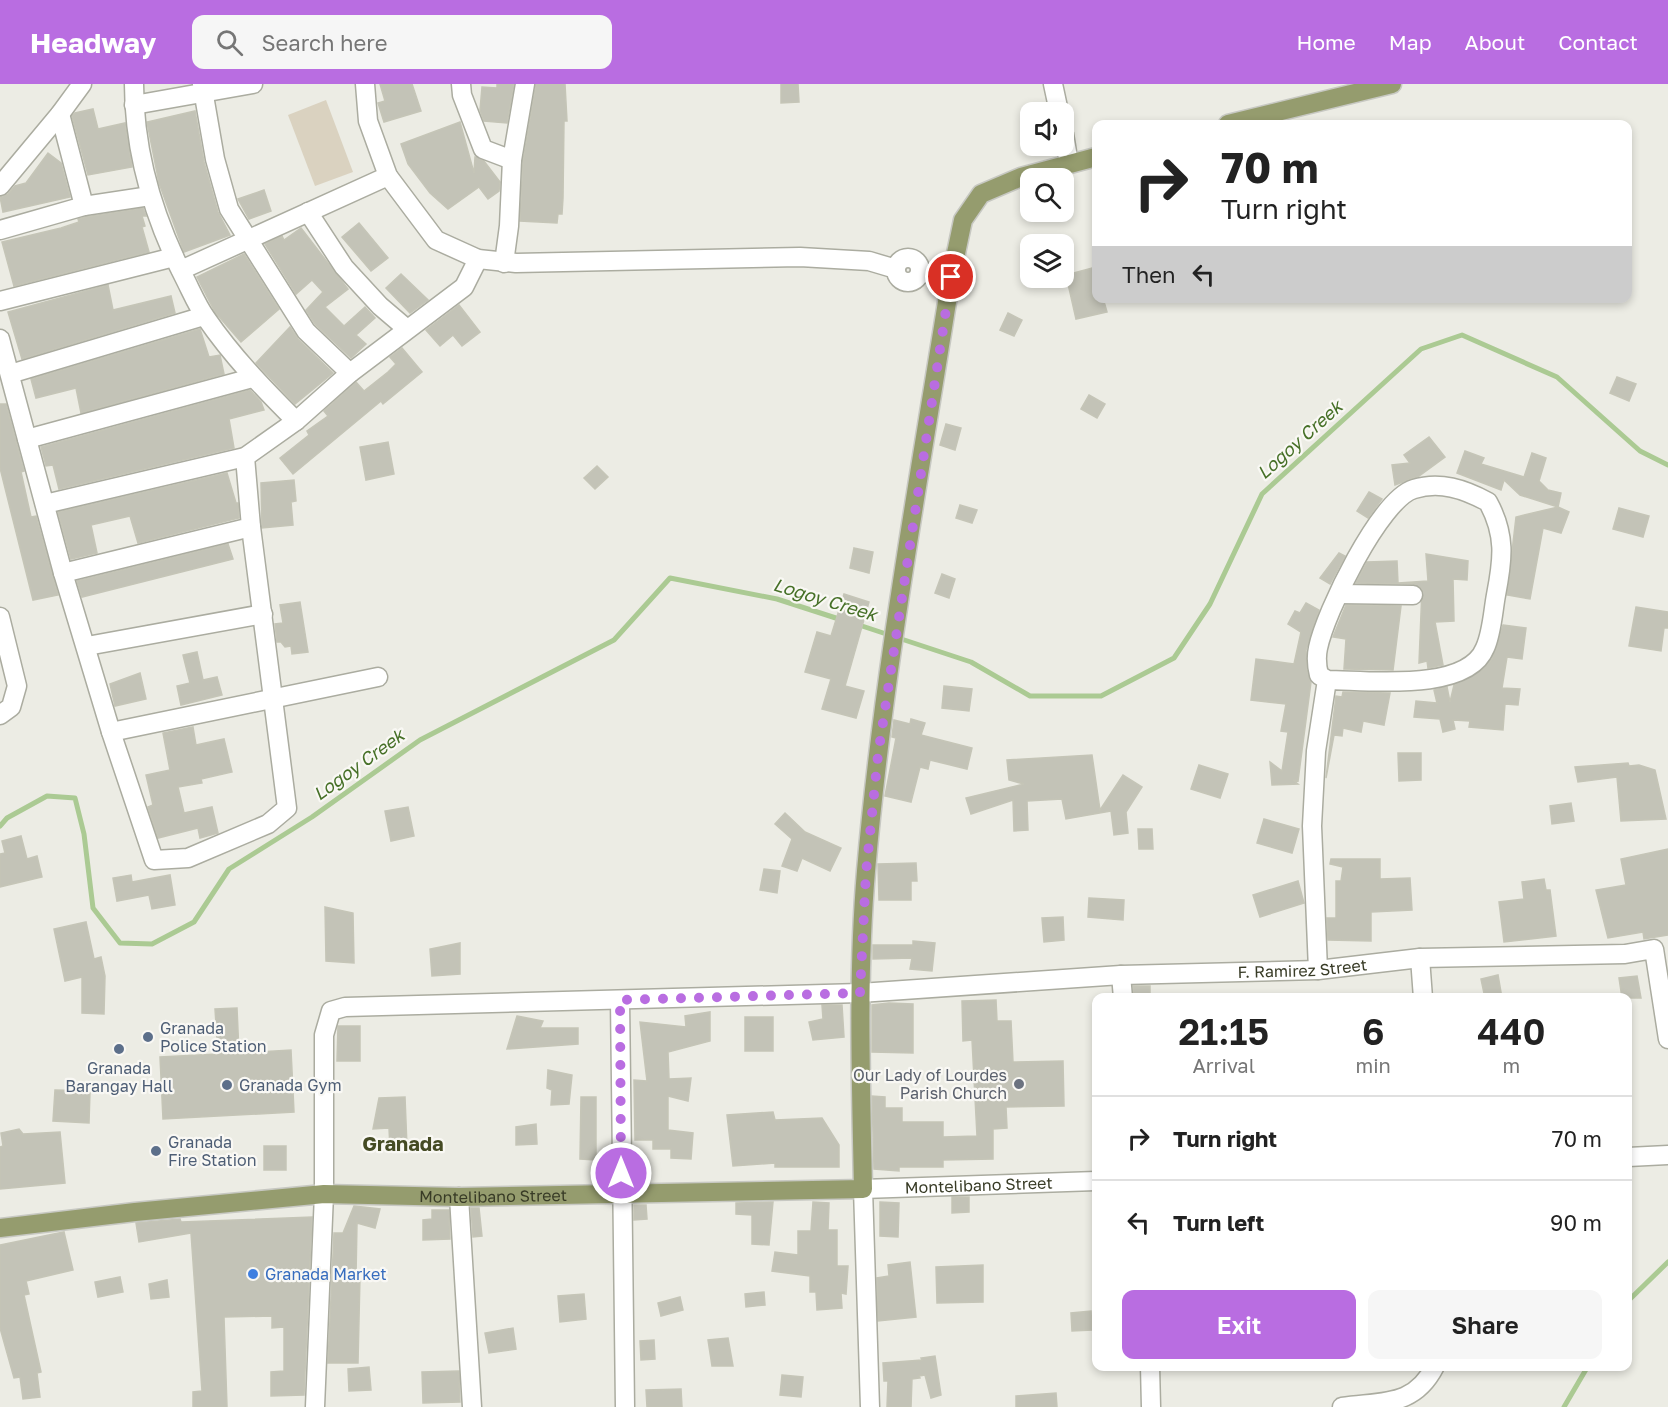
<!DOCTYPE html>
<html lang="en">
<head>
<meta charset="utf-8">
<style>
  :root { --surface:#fff; --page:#f6f6f6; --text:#222; --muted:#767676; --line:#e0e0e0; --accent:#b96de1 }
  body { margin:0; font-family:"Golos Text",sans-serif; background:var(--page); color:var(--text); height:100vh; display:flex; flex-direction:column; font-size:22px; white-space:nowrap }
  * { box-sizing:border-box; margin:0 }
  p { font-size:20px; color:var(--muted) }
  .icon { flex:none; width:33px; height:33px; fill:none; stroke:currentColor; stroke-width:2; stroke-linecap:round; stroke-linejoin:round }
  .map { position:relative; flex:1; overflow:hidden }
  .side { position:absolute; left:1092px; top:909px; width:540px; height:378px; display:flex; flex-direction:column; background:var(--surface); border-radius:12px; box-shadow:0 3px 9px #0003 }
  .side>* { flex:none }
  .guide { position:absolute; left:1092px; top:36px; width:540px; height:183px; border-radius:12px; box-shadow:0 3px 9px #0003; background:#fff; color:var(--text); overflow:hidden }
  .tools { position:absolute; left:1020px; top:18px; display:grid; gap:12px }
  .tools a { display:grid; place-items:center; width:54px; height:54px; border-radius:12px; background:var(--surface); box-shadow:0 3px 9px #0003; font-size:30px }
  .pin { position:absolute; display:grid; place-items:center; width:51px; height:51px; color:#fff; margin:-26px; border:3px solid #fff; border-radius:50%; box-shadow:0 2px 6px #0007 }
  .me { position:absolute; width:66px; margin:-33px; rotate:0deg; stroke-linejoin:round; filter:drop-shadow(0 0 4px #0008) }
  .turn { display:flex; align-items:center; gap:21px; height:126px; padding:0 30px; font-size:27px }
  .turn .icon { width:78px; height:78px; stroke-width:2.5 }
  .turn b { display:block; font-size:42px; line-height:51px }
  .then { display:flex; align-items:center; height:57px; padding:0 30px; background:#0003; gap:12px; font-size:22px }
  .eta { display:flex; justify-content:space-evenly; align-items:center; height:102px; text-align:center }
  .eta b { font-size:36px; font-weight:600; line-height:42px }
  .action { display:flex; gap:12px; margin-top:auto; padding:12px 30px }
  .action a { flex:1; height:69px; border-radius:12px; background:var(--accent); color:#fff; font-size:24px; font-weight:600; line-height:69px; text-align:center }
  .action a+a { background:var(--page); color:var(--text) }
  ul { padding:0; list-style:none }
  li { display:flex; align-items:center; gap:18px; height:84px; padding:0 30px; border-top:2px solid var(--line) }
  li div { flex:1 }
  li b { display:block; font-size:22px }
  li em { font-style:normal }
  header { display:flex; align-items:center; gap:36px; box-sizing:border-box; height:84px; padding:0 30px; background:var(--accent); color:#fff }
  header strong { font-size:28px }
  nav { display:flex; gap:33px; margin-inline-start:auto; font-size:21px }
  .search { width:420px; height:54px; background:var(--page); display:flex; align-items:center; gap:15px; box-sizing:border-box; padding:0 21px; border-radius:12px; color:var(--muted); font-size:22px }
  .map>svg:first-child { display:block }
  .green { fill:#dad2c0 }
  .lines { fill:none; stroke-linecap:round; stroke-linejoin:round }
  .stream { stroke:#abca93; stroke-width:5 }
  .building { fill:#c3c3b7; stroke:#c5c5b7; stroke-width:1.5 }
  .minor-casing { stroke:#abaca0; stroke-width:21 }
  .major-casing { stroke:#c7c8c2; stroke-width:21 }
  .minor { stroke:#fff; stroke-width:18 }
  .major { stroke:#959c6e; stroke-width:18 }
  .route { stroke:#b96de1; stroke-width:10; stroke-dasharray:0 18 }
  .service-dot { fill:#5c6f8a; stroke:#f9f8f4; stroke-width:2 }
  .worship-dot { fill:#6b7280; stroke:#f9f8f4; stroke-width:2 }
  .shop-dot { fill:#3f7fe0; stroke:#f9f8f4; stroke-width:2 }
  .labels { text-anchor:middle; stroke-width:4.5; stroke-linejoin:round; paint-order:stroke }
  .street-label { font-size:16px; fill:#383b26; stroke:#f9f8f4 }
  .service-label { font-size:16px; fill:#4e5e75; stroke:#f9f8f4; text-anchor:start }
  .worship-label { font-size:16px; fill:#5b616d; stroke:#f9f8f4; text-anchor:end }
  .shop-label { font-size:16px; fill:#366cbe; stroke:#f9f8f4; text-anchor:start }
  .water-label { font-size:18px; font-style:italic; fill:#467027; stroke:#f9f8f4 }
  .quarter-label { font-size:20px; font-weight:bold; fill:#454b24; stroke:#f9f8f4 }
</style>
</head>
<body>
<header>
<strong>Headway</strong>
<div class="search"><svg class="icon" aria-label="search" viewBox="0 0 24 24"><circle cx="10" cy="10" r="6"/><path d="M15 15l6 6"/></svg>Search here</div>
<nav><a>Home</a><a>Map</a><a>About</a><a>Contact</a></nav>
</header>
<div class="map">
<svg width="1668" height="1323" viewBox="0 0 1668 1323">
  <rect width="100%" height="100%" fill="#ecece4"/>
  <path class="green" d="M326 16 353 88 315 102 288 31Z"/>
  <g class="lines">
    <g class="stream">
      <path d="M856 540 971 578 1030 612H1101L1174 574 1210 520 1262 410 1421 265 1462 251 1557 293 1640 367 1668 381"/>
      <path d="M0 742 7 734 47 712 75 714 84 750 93 824 120 859 152 860 194 838 229 785 312 733 420 656 614 556 670 494 777 515 842 536"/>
      <path d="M1628 1217 1668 1178"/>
      <path d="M1564 1323 1588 1282"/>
    </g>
  </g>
  <g class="building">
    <path d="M380 0H412L421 27 384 38 378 19 385 17Z"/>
    <path d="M497 0H514L507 39 484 37 480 26 482 3 497 4Z"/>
    <path d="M536 0H565L567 37H564L563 114 562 130H558L557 139 520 137 523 77Z"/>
    <path d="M781 0H798L799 18 781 19Z"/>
    <path d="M93 25 98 45 125 39 132 83 88 91 72 32 75 29Z"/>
    <path d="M195 27 204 78 218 128 230 151 184 168 159 99 147 38Z"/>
    <path d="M460 38 474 89 475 73 484 77 500 98 499 107 488 115 479 103 448 125 430 109 408 80 401 60Z"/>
    <path d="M48 69 61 79 70 113 3 128 0 113 8 110 15 102 26 99Z"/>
    <path d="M264 106 271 127 249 135 238 115Z"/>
    <path d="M143 124 146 132H142L145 142 142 143 149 168 14 202 2 158 61 144 79 138 78 135 86 133Z"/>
    <path d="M359 139 388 174 371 187 342 153Z"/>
    <path d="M301 144 348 205 325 223 344 242 365 223 375 234 356 251 366 260 351 274 315 240 306 226 323 208 312 196 296 210 265 160 282 152 284 156Z"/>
    <path d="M244 170 279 225 241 258 215 228 197 193Z"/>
    <path d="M1096 183V214H1103L1107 228 1076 235 1066 191Z"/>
    <path d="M401 190 428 216 410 229 386 204Z"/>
    <path d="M108 201 113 226 171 212 175 229 22 275 8 228Z"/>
    <path d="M459 221 480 248 462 262 453 251 440 262 426 246Z"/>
    <path d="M1008 229 1022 236 1014 252 1000 246Z"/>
    <path d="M290 243 298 255 333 289 295 320 256 279Z"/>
    <path d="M200 245 209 273 220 271 224 290 81 329 76 304 36 314 31 295Z"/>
    <path d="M402 264 422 288 383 320 381 317 293 390 280 374 309 351 307 347 328 332 324 327 356 298 364 307 388 288 396 280 390 273Z"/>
    <path d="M1617 293 1636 300 1629 317 1610 309Z"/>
    <path d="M250 306 261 318 264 326 229 335 234 364 59 405 53 381 46 382 41 363Z"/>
    <path d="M1089 311 1105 320 1097 334 1081 325Z"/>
    <path d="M0 320H6L24 387 21 388 31 433 36 432 58 511 33 516 0 384Z"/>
    <path d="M946 340 961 344 955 366 940 361Z"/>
    <path d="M1429 353 1445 373 1419 392 1395 401 1392 381 1410 379 1404 371Z"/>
    <path d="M388 358 394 390 366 396 360 363Z"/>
    <path d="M1465 367 1484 374 1481 380 1524 393 1532 369 1546 374 1539 397 1548 406 1561 409 1558 423 1520 411 1504 396 1501 406 1457 389Z"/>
    <path d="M597 382 608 393 595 405 584 394Z"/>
    <path d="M227 389 236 419H238L239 434 138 459 130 432 91 441 97 469 71 475 58 428Z"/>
    <path d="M294 396 296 417 291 418 293 441 262 444 261 399Z"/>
    <path d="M1369 408 1382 415 1368 434 1357 427Z"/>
    <path d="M960 421 977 426 972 439 956 434Z"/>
    <path d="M1558 423 1569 428 1561 449 1543 444 1530 515 1507 511 1516 433Z"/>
    <path d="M1619 424 1649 432 1643 453 1613 445Z"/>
    <path d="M228 460 233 475 82 513 77 497Z"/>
    <path d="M854 464 873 468 869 489 850 484Z"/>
    <path d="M1339 469 1345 472 1330 500 1320 494Z"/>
    <path d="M1426 470 1468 477 1467 496 1453 495 1454 537 1435 538 1443 581 1428 584 1427 577 1419 579 1422 505 1413 500 1356 499 1367 478 1397 477 1398 499 1428 497Z"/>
    <path d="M942 490 955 495 949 514 935 509Z"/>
    <path d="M844 510 869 518 845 602 864 607 856 634 822 625 831 595 805 588 817 548 831 552Z"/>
    <path d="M300 518 308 568 292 570 291 562 285 563 281 558H277L275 540 283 539 280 521Z"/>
    <path d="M1306 519 1319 526 1306 566 1307 586 1311 598 1298 697 1293 696 1298 700 1272 701 1270 678 1282 687 1288 648 1281 647 1286 620 1251 616 1256 575 1294 580 1301 548 1288 540 1295 527 1300 529Z"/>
    <path d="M1346 521 1401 522 1393 586 1344 585 1346 555 1333 553Z"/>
    <path d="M1636 523 1668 528V544H1664L1661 567 1629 562Z"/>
    <path d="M1503 541 1526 544 1522 575 1507 573 1502 604 1520 605 1518 621 1505 620 1503 646 1469 643 1470 637 1453 636 1455 645 1443 648 1440 635 1414 633 1416 617 1437 619 1434 606 1447 603 1450 618 1454 601 1483 585 1492 575Z"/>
    <path d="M197 568 203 596 217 593 222 611 181 621 177 602 190 599 183 571Z"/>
    <path d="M140 589 146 615 115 622 110 600Z"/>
    <path d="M944 602 972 605 969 627 942 624Z"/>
    <path d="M1343 608 1390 609 1384 641 1363 637 1361 648 1343 644 1342 652 1334 651 1326 694 1336 612 1342 613Z"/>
    <path d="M911 635 925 639 921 651 972 664 967 685 930 676 928 685 920 683 911 718 885 712 896 654 892 653 894 636 910 640Z"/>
    <path d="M193 643 196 661 224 655 232 688 201 695 202 699 178 703 184 729 212 723 218 749 200 754 198 744 158 754 148 723 153 721 146 691 170 686 163 649Z"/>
    <path d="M1398 669H1421V696L1399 697Z"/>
    <path d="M1092 671 1100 726 1123 691 1142 703 1126 728 1128 749 1114 751 1111 727 1066 735 1062 715 1027 717 1028 746 1014 747 1013 716 971 730 966 714 1024 700 1009 696 1007 676Z"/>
    <path d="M1628 679 1629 682 1639 681 1655 686 1666 735 1621 737 1617 693 1578 698 1575 683Z"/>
    <path d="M1199 681 1228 690 1220 714 1191 705Z"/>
    <path d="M1571 719 1574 737 1552 740 1550 722Z"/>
    <path d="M408 723 414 752 391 757 385 727Z"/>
    <path d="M785 729 805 748 841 764 830 787 802 774 797 787 782 782 792 755 775 740Z"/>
    <path d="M1264 735 1299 745 1292 769 1257 759Z"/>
    <path d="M1138 745H1152L1153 765H1139Z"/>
    <path d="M21 752 27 775 37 772 42 793 0 803V770L5 769 2 757Z"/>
    <path d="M1668 765V851L1644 855 1643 848 1608 854 1596 806 1626 801 1621 775Z"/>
    <path d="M1331 775H1380V795L1410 794 1412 826 1371 828V857L1328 856 1327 834H1336V797H1341L1343 783 1330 780Z"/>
    <path d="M916 779 917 797H911V816H879L878 780Z"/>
    <path d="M764 785 780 787 777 809 760 806Z"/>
    <path d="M131 791 132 798 170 791 175 821 152 825 149 811 117 817 113 794Z"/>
    <path d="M1544 795 1546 806H1550L1556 852 1504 858 1499 818 1524 815 1522 798Z"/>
    <path d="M1298 797 1304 819 1260 833 1253 811Z"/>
    <path d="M1089 814 1124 816 1123 836 1088 833Z"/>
    <path d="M325 823 353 829 354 879 326 877Z"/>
    <path d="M1063 833 1064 856 1044 858 1042 834Z"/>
    <path d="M86 838 94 875 101 873 105 892 104 930 82 929V893L65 897 54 845Z"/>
    <path d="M913 857 935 859 932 887 910 885 912 874 873 875V861H913Z"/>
    <path d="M460 859V890L432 892 430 865Z"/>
    <path d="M1498 891 1502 914H1485L1481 895Z"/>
    <path d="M1637 892 1641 914H1622L1619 894Z"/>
    <path d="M1133 902H1150V914H1134Z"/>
    <path d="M996 916 997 937H1011L1013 978 1063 977 1064 1022 1006 1023 1007 1044 993 1045V1075L943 1076V1083H899V1087L874 1085 872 1012 885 1013V1024H902V1038H943V1053L977 1052 972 956 963 957 962 917Z"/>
    <path d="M889 919 913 920V969L872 968V921Z"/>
    <path d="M822 921H842L844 953 813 956 809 938 823 935Z"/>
    <path d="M237 924 239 969 291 966 294 1028 163 1035 160 973 218 970 215 925Z"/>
    <path d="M710 928V957L668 968 669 995 691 994 688 1017 668 1012V1046L693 1049 691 1075 671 1074V1065H653V1056H635L634 996 647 997 640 938 686 943 685 932Z"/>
    <path d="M517 932 543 937 540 944H578V960L507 965Z"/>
    <rect x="745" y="933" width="28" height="34"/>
    <path d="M338 942H360V977H337Z"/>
    <path d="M548 986 572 991 569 1020 551 1021 552 1006 547 1004Z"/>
    <path d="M55 1006 90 1007 89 1039 53 1037Z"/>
    <path d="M405 1013 407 1063 390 1064 389 1044 373 1045 379 1014Z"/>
    <path d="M581 1013H596V1076L580 1075Z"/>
    <path d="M773 1028 775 1036 822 1034 839 1061V1083H775V1079L733 1082 727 1031Z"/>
    <path d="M536 1040 537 1060 516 1061V1043Z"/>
    <path d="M19 1045 23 1050 60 1048 65 1099 0 1105V1063L3 1062 1 1049Z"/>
    <rect x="264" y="1062" width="22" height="24"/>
    <path d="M952 1113H969V1128L952 1129Z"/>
    <path d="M773 1118 769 1161 752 1160V1131L736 1130V1119Z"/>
    <path d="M813 1118 829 1119 828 1146H837V1182H848L846 1210 841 1209 842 1224 817 1226 816 1208H810V1192L772 1187 775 1168 798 1171V1147H811Z"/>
    <path d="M880 1118 899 1119 898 1153 880 1152Z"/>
    <path d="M634 1121H646L647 1135 634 1136Z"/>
    <path d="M354 1122 380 1125 375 1144 357 1139 356 1192H360L358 1279H328L334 1149H343Z"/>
    <path d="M471 1124H479L482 1152 473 1153Z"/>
    <path d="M432 1126H449L450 1155 423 1156V1136L432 1135Z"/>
    <path d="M312 1133 304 1311 271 1312V1288L284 1287V1243L272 1244V1232L224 1233 227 1323H193V1308L202 1307 191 1149 139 1158 136 1139 180 1135 181 1138Z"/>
    <path d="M64 1148 73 1186 26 1197 29 1210 24 1211 41 1288 37 1289 40 1313 23 1315 20 1293 14 1294 0 1244V1161Z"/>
    <path d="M910 1178 916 1233 878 1237 877 1194 889 1192 888 1181Z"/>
    <path d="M983 1181V1218L937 1219 936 1183Z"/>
    <path d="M120 1193 123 1208 98 1213 95 1198Z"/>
    <path d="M167 1196 169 1213 151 1215 149 1200Z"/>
    <path d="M764 1208 765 1221 746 1223 745 1210Z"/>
    <path d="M584 1210 586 1235 560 1238 558 1212Z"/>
    <path d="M680 1213 683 1226 661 1232 658 1219Z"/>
    <path d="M1091 1227 1092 1246 1072 1247 1071 1229Z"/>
    <path d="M513 1244 516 1265 489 1269 485 1249Z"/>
    <path d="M728 1254 733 1282H712L708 1256Z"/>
    <path d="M654 1256 655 1275 641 1276 640 1257Z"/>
    <path d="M935 1272 941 1311 931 1314 925 1291 919 1292 920 1294 912 1295 911 1323H887L888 1297H884L883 1279 922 1276 921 1274Z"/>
    <path d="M369 1283 371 1306 349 1307 348 1285Z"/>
    <path d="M459 1287 460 1318 423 1319 422 1288Z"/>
    <path d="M782 1291 803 1293 801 1313 780 1311Z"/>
    <path d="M681 1305 682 1323H647L646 1306Z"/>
    <path d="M1056 1309 1057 1323H1016V1312Z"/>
  </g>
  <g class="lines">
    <g class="minor-casing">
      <g id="minor">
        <path d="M134 0C134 70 154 135 186 197 192 209 198 223 206 234 232 272 263 304 296 337"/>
        <path d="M202 0 215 75 229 125 306 247 350 289"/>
        <path d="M365 0 368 37 388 92 436 156 478 175 516 179 800 173 869 177 896 185"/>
        <path d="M461 0 462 11 483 65 512 76"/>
        <path d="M1053 0 1059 28"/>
        <path d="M134 21 253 0"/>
        <path d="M60 30 84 122"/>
        <path d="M1064 50 1069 80"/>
        <path d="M0 102 60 30 82 0"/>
        <path d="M308 128 344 183 380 222 407 245"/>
        <path d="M0 146 84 122 150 112"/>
        <circle cx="908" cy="186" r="12"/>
        <path d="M504 179 509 142 512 76 525 0"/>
        <path d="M181 186 388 92"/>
        <path d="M920 188 951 193"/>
        <path d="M0 217 174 173"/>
        <path d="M0 255 63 489 111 648 154 776 188 774 268 740 287 724 251 443"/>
        <path d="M10 290 204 232"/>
        <path d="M27 355 252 294"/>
        <path d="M45 420 245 373 296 337 350 289 464 203 478 175"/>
        <path d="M63 489 251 443 245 373"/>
        <path d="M1339 510 1413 511"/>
        <path d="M0 533 17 602 11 623 0 631"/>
        <path d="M87 562 263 530"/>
        <path d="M111 648 378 593"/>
        <path d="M1420 874 1423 914"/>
        <path d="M1318 886 1312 742 1316 667 1327 596 1319 591C1317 583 1316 573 1318 564 1325 529 1380 415 1414 405 1440 397 1464 405 1488 418 1506 451 1503 475 1496 511 1493 527 1492 549 1485 564 1467 609 1366 596 1327 596"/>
        <path d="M1121 891 1123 914"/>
        <path d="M620 916 625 1323"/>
        <path d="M1628 1073 1668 1071"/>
        <path d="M459 1113 472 1323"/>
        <path d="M1150 1282 1151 1323"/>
        <path id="s1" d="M315 1323 324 1110V951L331 927 345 923 860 909 1121 891 1318 886 1420 874 1625 870 1654 865 1668 955"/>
        <path id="s2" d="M870 1323 863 1105 1096 1097"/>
        <path d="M1342 1323C1384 1317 1414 1323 1435 1282"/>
      </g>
    </g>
    <g class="major-casing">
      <g id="major">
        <path d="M1228 40 1392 0"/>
        <path id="s3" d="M0 1144 135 1128 324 1110 459 1113 863 1105C861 999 857 893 866 787 883 588 920 390 951 193L963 136 981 110 1021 93 1096 73"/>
      </g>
    </g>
    <use href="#minor" class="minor"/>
    <use href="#major" class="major"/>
  </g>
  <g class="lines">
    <path class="route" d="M621 1089 620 916 860 909 866 789 878 671 951 193"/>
  </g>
  <g class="service-dot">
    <circle cx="148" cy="953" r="6"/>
    <circle cx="119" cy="965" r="6"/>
    <circle cx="227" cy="1001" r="6"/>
    <circle cx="156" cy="1067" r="6"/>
  </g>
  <circle class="worship-dot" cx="1019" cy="1000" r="6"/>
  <circle class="shop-dot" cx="253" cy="1190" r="6"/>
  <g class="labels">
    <g class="street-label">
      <text dy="6" stroke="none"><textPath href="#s1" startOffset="1370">F. Ramirez Street</textPath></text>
      <text dy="6" stroke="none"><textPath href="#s2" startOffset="334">Montelibano Street</textPath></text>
      <text dy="6" stroke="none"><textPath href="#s3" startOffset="495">Montelibano Street</textPath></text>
    </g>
    <g class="service-label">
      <text x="160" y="950">Granada<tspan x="160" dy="18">Police Station</tspan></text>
      <text x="119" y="990" text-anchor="middle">Granada<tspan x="119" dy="18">Barangay Hall</tspan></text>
      <text x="239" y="1007">Granada Gym</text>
      <text x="168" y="1064">Granada<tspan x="168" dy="18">Fire Station</tspan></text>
    </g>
    <g class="worship-label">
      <text x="1007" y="997">Our Lady of Lourdes<tspan x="1007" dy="18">Parish Church</tspan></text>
    </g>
    <g class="shop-label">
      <text x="265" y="1196">Granada Market</text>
    </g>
    <g class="water-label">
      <text transform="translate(1300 356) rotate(-42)" y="6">Logoy Creek</text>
      <text transform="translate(825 516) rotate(17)" y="6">Logoy Creek</text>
      <text transform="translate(359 681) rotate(-36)" y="6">Logoy Creek</text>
    </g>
    <g class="quarter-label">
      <text x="403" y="1067">Granada</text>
    </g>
  </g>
</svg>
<div class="tools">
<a><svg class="icon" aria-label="sound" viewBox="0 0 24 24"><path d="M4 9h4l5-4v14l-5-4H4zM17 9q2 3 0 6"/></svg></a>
<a><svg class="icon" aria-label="search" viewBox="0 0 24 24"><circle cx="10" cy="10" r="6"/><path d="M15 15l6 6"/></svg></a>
<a><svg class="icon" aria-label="layers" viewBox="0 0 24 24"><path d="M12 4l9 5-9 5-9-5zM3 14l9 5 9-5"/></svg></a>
</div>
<div class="pin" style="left:951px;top:193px;background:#d93025"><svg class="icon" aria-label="arrive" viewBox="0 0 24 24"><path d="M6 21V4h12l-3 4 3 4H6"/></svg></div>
<svg class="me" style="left:621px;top:1089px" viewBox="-20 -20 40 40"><circle r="17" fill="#b96de1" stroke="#fff" stroke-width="3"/><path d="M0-11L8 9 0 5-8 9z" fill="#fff"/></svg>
<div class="guide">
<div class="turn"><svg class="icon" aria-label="right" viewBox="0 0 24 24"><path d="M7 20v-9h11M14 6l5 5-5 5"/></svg><div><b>70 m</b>Turn right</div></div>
<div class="then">Then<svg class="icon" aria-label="left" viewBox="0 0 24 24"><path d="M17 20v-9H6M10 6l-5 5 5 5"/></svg></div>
</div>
<section class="side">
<div class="eta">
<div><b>21:15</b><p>Arrival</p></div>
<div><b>6</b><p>min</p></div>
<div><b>440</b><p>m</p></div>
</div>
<ul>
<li><svg class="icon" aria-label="right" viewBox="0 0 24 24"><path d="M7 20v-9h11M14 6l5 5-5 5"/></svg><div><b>Turn right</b></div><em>70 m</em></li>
<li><svg class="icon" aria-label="left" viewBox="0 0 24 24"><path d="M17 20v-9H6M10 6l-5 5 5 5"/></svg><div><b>Turn left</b></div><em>90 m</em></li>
</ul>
<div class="action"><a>Exit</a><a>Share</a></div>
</section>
</div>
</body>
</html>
